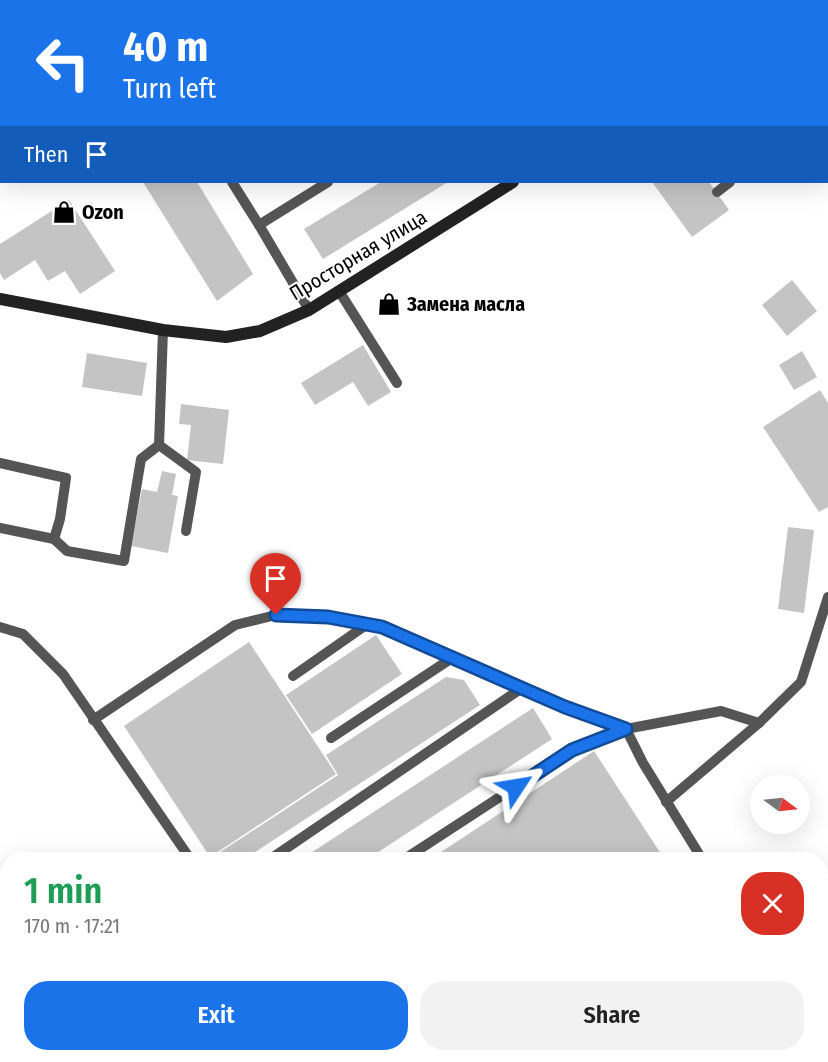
<!DOCTYPE html>
<html lang="en">
<head>
<meta charset="utf-8">
<style>
  :root { --surface:#fff; --page:#f2f2f2; --text:#222; --muted:#767676; --accent:#1a73e8 }
  body { margin:0; font-family:"Fira Sans Condensed",sans-serif; background:var(--page); color:var(--text); height:100vh; display:flex; flex-direction:column; font-size:22px; white-space:nowrap }
  * { box-sizing:border-box; margin:0 }
  p { font-size:20px; color:var(--muted) }
  .icon { flex:none; width:33px; height:33px; fill:none; stroke:currentColor; stroke-width:2; stroke-linecap:round; stroke-linejoin:round }
  .map { position:relative; flex:1; overflow:hidden }
  .drawer { position:absolute; left:0px; top:852px; width:828px; height:210px; display:flex; flex-direction:column; background:var(--surface); border-radius:24px 24px 0 0; box-shadow:0 6px 24px #0002 }
  .drawer>* { flex:none }
  .top-card { position:absolute; left:0px; top:0px; width:828px; height:183px; box-shadow:0 6px 24px #0002; background:#1a73e8; color:#fff; overflow:hidden }
  .needle { width:39px; rotate:105deg }
  .controls { position:absolute; left:750px; top:774px; display:grid; gap:12px }
  .controls a { display:grid; place-items:center; width:60px; height:60px; border-radius:50%; background:var(--surface); box-shadow:0 6px 24px #0002; font-size:30px }
  .pin { position:absolute; display:grid; place-items:center; width:51px; height:51px; color:#fff; margin:-62px -26px; border-radius:50% 50% 50% 0; rotate:-45deg; box-shadow:0 0 6px #0007 }
  .pin .icon { rotate:45deg }
  .me { position:absolute; width:66px; margin:-33px; rotate:57deg; stroke-linejoin:round; filter:drop-shadow(0 0 4px #0008) }
  .turn { display:flex; align-items:center; gap:21px; height:126px; padding:0 24px; font-size:27px }
  .turn .icon { width:78px; height:78px; stroke-width:2.5 }
  .turn b { display:block; font-size:42px; line-height:51px }
  .then { display:flex; align-items:center; height:57px; padding:0 24px; background:#0003; gap:12px; font-size:22px }
  .round { display:grid; place-items:center; flex:none; width:63px; height:63px; border-radius:24px; background:var(--page) }
  .summary { display:flex; align-items:center; justify-content:space-between; height:102px; padding:0 24px }
  h1 { font-size:36px; font-weight:600; line-height:45px; color:#1e9e55 }
  .cta { display:flex; gap:12px; margin-top:auto; padding:12px 24px }
  .cta a { flex:1; height:69px; border-radius:24px; background:var(--accent); color:#fff; font-size:24px; font-weight:600; line-height:69px; text-align:center }
  .cta a+a { background:var(--page); color:var(--text) }
  .map>svg:first-child { display:block }
  .building { fill:#c4c4c4 }
  .lines { fill:none; stroke-linecap:round; stroke-linejoin:round }
  .lane { stroke:#555; stroke-width:10 }
  .secondary { stroke:#222; stroke-width:12 }
  .route-casing { stroke:#114b97; stroke-width:15 }
  .route { stroke:#1a73e8; stroke-width:10 }
  .labels { text-anchor:middle; stroke-width:4.5; stroke-linejoin:round; paint-order:stroke }
  .poi-label { font-size:20px; font-weight:bold; fill:#000; stroke:#fff; text-anchor:start }
  .street-label { font-size:20px; fill:#000; stroke:#fff }
</style>
</head>
<body>
<div class="map">
<svg width="828" height="1062" viewBox="0 0 828 1062">
  <rect width="100%" height="100%" fill="#fff"/>
  <g class="building">
    <path d="M143 182H197L253 274 217 301Z"/>
    <path d="M381 182H448L323 259 304 229Z"/>
    <path d="M652 182H709L729 210 692 237Z"/>
    <path d="M69 200 115 271 80 294 65 271 48 281 35 260 4 280 0 273V244Z"/>
    <path d="M792 280 817 311 787 336 762 305Z"/>
    <path d="M363 345 391 392 368 406 353 382 315 405 301 383Z"/>
    <path d="M802 351 817 377 794 390 779 365Z"/>
    <path d="M87 353 147 363 142 396 82 387Z"/>
    <path d="M820 390 828 403V507L819 512 763 427Z"/>
    <path d="M181 404 229 410 223 464 187 460 191 425 179 424Z"/>
    <path d="M162 471 176 474 172 495 178 496 168 553 131 546 142 489 157 492Z"/>
    <path d="M788 527 814 530 804 613 778 609Z"/>
    <path d="M376 635 402 674 312 734 286 695Z"/>
    <path d="M249 642 336 774 210 857 124 726Z"/>
    <path d="M446 677 464 680 480 705 243 860H212L211 858 338 775 326 755Z"/>
    <path d="M533 708 552 739 366 860H300Z"/>
    <path d="M594 751 665 860H429Z"/>
  </g>
  <g class="lines">
    <g class="lane">
      <path d="M504 0 505 2"/>
      <path d="M367 2 369 0"/>
      <path d="M0 39 2 41"/>
      <path d="M0 64 2 63"/>
      <path d="M826 67 828 66"/>
      <path d="M232 182 259 225"/>
      <path d="M717 192 730 182"/>
      <path d="M339 291 397 383"/>
      <path d="M309 310 259 225 328 182"/>
      <path d="M159 445 196 472 186 531"/>
      <path d="M0 463 66 478 60 519 54 539"/>
      <path d="M0 528 54 539 67 551 124 561 141 459 159 445 163 330"/>
      <path d="M0 627 23 634 63 674 191 860"/>
      <path d="M293 676 369 623"/>
      <path d="M93 720 235 625 276 615 328 617 382 627 565 707 626 729 643 763 702 859"/>
      <path d="M331 738 452 658"/>
      <path d="M666 802 759 723 801 682 828 597"/>
      <path d="M269 860 522 688"/>
      <path d="M403 860 572 750 626 729 721 711 759 723"/>
    </g>
    <g class="secondary">
      <path d="M714 0 715 2"/>
      <path d="M826 173 828 176"/>
      <path d="M0 299 163 330 226 337 260 331 309 310 513 182"/>
      <path d="M820 928 828 924"/>
      <path d="M742 1054 744 1062"/>
      <path d="M672 1062 678 1054"/>
    </g>
  </g>
  <g class="lines">
    <g class="route-casing">
      <path id="route" d="M276 615 328 617 382 627 565 707 626 729 572 750 516 787"/>
    </g>
    <use href="#route" class="route"/>
  </g>
  <defs>
    <g id="shop-bare" transform="scale(1.8)"><path d="M-5-2.5h2.3a2.7 3.5 0 0 1 5.4 0H5L5.5 6h-11ZM-1.5-2.5h3a1.5 2.3 0 0 0-3 0Z" fill="#000" stroke="#fff" stroke-width="2.5" paint-order="stroke"/></g>
  </defs>
  <g fill-rule="evenodd">
    <use href="#shop-bare" x="64" y="212"/>
    <use href="#shop-bare" x="389" y="304"/>
  </g>
  <g class="labels">
    <g class="poi-label">
      <text x="82" y="219">Ozon</text>
      <text x="407" y="311">Замена масла</text>
    </g>
    <g class="street-label">
      <text transform="translate(358 255) rotate(-31)" y="7">Просторная улица</text>
    </g>
  </g>
</svg>
<div class="controls">
<a><svg class="needle" viewBox="-14 -14 28 28"><path d="M0-13l5 13h-10z" fill="#e53935"/><path d="M0 13l5-13h-10z" fill="#767676"/></svg></a>
</div>
<div class="pin" style="left:276px;top:615px;background:#d93025"><svg class="icon" aria-label="arrive" viewBox="0 0 24 24"><path d="M6 21V4h12l-3 4 3 4H6"/></svg></div>
<svg class="me" style="left:516px;top:787px" viewBox="-20 -20 40 40"><path d="M0-17L14 15 0 8-14 15z" fill="#1a73e8" stroke="#fff" stroke-width="4"/></svg>
<div class="top-card">
<div class="turn"><svg class="icon" aria-label="left" viewBox="0 0 24 24"><path d="M17 20v-9H6M10 6l-5 5 5 5"/></svg><div><b>40 m</b>Turn left</div></div>
<div class="then">Then<svg class="icon" aria-label="arrive" viewBox="0 0 24 24"><path d="M6 21V4h12l-3 4 3 4H6"/></svg></div>
</div>
<section class="drawer">
<div class="summary"><div><h1>1 min</h1><p>170 m · 17:21</p></div><a class="round" style="background:#d93025;color:#fff"><svg class="icon" aria-label="close" viewBox="0 0 24 24"><path d="M6 6l12 12M18 6L6 18"/></svg></a></div>
<div class="cta"><a>Exit</a><a>Share</a></div>
</section>
</div>
</body>
</html>
